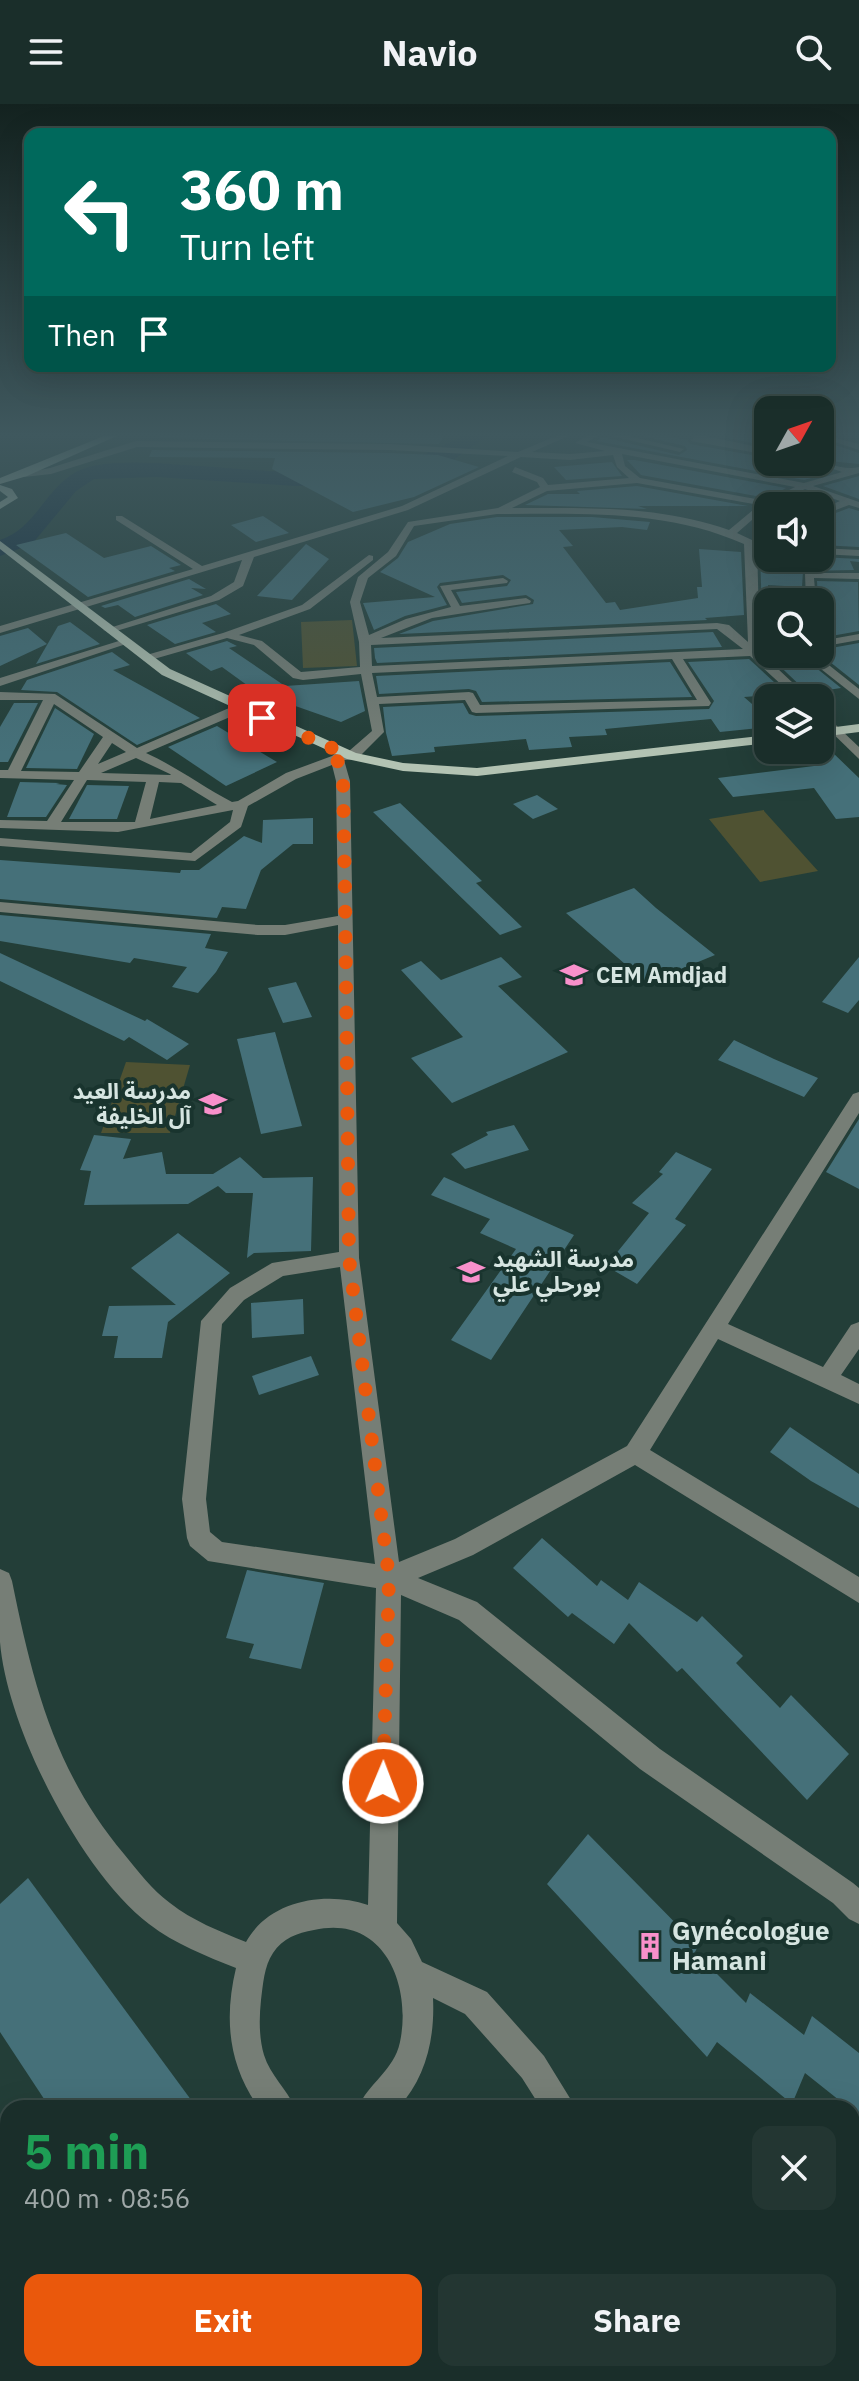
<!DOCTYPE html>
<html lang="en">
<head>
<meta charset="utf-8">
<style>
  :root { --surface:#1a2e2a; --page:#233632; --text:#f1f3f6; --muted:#9fa8a8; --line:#384a47; --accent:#ea580c }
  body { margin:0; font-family:"IBM Plex Sans","Noto Sans Arabic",sans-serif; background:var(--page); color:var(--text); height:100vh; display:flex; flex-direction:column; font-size:30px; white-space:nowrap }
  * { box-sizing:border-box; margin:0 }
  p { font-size:26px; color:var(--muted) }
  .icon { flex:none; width:44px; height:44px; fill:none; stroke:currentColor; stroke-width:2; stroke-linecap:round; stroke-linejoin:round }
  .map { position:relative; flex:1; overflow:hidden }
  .panel { position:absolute; left:0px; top:1996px; width:860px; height:282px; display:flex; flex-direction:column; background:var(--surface); border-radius:24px 24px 0 0; box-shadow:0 8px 32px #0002,0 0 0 2px var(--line) }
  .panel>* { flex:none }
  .hud { position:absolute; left:24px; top:24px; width:812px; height:244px; border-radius:16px; box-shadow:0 8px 32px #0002,0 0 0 2px var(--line); background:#00695c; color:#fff; overflow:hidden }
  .needle { width:52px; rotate:50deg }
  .fabs { position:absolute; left:754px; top:292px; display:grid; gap:16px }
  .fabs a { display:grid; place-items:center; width:80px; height:80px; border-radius:16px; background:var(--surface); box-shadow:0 8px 32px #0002,0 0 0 2px var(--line); font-size:40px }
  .pin { position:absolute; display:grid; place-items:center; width:68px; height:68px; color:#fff; margin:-34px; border-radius:16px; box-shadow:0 4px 12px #0006 }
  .me { position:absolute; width:88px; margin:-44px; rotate:1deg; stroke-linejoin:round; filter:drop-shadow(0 0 6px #0008) }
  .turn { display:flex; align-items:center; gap:28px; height:168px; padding:0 24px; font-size:36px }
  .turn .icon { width:104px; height:104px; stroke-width:2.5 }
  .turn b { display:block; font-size:56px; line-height:68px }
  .then { display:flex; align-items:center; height:76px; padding:0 24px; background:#0003; gap:16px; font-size:30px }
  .round { display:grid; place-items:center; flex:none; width:84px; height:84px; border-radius:16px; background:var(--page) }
  .overview { display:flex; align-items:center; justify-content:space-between; height:136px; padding:0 24px }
  h1 { font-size:48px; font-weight:700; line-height:60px; color:#1e9e55 }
  .action { display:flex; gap:16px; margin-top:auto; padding:16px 24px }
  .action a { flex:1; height:92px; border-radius:16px; background:var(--accent); color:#fff; font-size:32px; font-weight:700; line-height:92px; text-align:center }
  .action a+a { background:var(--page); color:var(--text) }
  header { display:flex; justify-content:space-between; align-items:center; height:104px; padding:0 24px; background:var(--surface); font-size:36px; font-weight:700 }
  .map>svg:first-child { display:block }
  .green { fill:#4f5232 }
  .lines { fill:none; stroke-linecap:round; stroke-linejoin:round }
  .river { fill:#112a3e; fill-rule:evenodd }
  .building { fill:#457079 }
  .minor { fill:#767e76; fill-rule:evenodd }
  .major { fill:#b3c3b3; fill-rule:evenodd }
  .route { stroke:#ea580c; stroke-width:14; stroke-dasharray:0 25.2 }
  .labels { text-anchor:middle; stroke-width:8; stroke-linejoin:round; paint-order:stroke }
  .poi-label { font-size:22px; font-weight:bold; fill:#d6e5e1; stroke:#19342e; text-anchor:start }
  .near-poi-label { font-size:26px; font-weight:bold; fill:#d6e5e1; stroke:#19342e; text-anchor:start }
</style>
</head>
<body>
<header><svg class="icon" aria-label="menu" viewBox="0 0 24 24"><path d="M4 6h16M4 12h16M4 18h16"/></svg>Navio<svg class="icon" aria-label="search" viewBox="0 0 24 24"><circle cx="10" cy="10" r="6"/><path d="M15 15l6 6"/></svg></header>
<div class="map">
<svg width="859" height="2277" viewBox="0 0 859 2277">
  <rect width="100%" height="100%" fill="#233e38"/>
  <g class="green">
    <path d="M352 516 357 562 303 564 301 518Z"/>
    <path d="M764 706V707L818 767 760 778 709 715Z"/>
    <path d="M126 958 190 961 170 1029H101Z"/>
  </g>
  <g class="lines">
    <path class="river" d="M465 330H490L453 356 417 369 372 379 296 382 157 373 94 375 76 387 32 440 0 452V436C41 423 48 371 93 362 123 356 155 359 185 361 286 367 373 385 465 330Z"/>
  </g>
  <g class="building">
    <path d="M160 330H445L439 340 158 334Z"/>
    <path d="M634 330H656L688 336 690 340 768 354V358H810L832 368 804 376 596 337 602 333 679 351 687 346 685 342Z"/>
    <path d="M733 330H768V342L728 334Z"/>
    <path d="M820 336 859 349V360L820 356Z"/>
    <path d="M152 346 389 349 438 351 479 363 414 393 353 408 272 365 275 354 149 353Z"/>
    <path d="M627 356H635L786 384 767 394 641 371Z"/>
    <path d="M612 358 622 372 566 376 554 363Z"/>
    <path d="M859 372V395L823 382Z"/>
    <path d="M637 382 748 402H638L647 405 525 401 548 390H580L577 387Z"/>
    <path d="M805 388 832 397 820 403 775 402Z"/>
    <path d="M849 404 859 407V443L820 441V415Z"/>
    <path d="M263 412 289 429 256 438 231 421Z"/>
    <path d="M497 413H592L650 418 647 426 622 423 559 426 573 442 563 443 606 499 615 498 620 506 698 494 697 483H702L699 445 741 448 744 511 705 514 707 516 399 530 433 517 533 500 534 496 526 491 462 499 456 488 507 482 511 476 503 471 440 479 437 483 447 501 405 512 374 526 363 499 435 493 380 468 398 454 408 438 450 420Z"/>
    <path d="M66 429 104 454 151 442 181 461 169 464 175 467 88 493 16 441Z"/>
    <path d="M306 440 329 455 292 496 257 492Z"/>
    <path d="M760 449H768V454L820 453 859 455V458L850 457 854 466 803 467 802 483 768 481V509H762Z"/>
    <path d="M189 475 206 485 191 484 203 491 135 513 118 501 105 504 101 502Z"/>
    <path d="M817 477 858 478 859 527 820 534Z"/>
    <path d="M216 500 231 510 202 519 216 528 175 540 147 521Z"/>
    <path d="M70 518 100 540 36 560 58 522Z"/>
    <path d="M28 524 47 540 0 562V532Z"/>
    <path d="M713 528 722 543 377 559 375 554 374 544Z"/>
    <path d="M227 537 237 542 229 544 285 582 359 577 365 607 341 618 247 585 251 584 222 563 211 567 186 549Z"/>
    <path d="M859 539V581L820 550V546Z"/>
    <path d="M112 548 130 561 113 566 200 614 137 641 57 588 21 586 27 576Z"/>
    <path d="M767 550H799L841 584 808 589Z"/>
    <path d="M749 555 787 590 744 593 768 614V623L720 628 711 615 605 625 607 631 569 633 572 643 529 646 526 635 434 643 435 648 392 652 386 629 383 603 463 599 469 610 476 612 709 605 714 597 688 558Z"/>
    <path d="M670 558 692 593 482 598 476 587 469 585 379 590 376 572Z"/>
    <path d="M14 599H38L8 658H0V623Z"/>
    <path d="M55 604 94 630 77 665 26 664Z"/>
    <path d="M217 622 277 658 226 682 168 643Z"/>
    <path d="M830 646 859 674V713L836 715 814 684 733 693 718 674 814 662 803 651Z"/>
    <path d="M20 678 60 679 56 680 67 681 46 713H7Z"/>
    <path d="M87 681 129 682 117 715H69Z"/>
    <path d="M537 691 558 705 533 715 513 700Z"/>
    <path d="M400 699 482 777 476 779 522 823 500 831 373 708Z"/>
    <path d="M313 714V740H293L261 766 246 805 222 803 217 814 0 795V756L180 769 181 766H199L244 732 262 739 263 716Z"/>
    <path d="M634 784 656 804 715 851 647 879 566 809Z"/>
    <path d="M0 811 211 830 205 844 228 848 216 868 198 889 172 883 187 863 134 854 130 859 0 837Z"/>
    <path d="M0 849 145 917 147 915 189 940 167 956 129 933 124 937 0 877Z"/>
    <path d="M501 853 522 873 498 882 568 948 452 999 411 954 463 933 401 866 421 857 441 876Z"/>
    <path d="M859 853V896L848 909 822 898Z"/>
    <path d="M296 878 312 913 283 919 268 884Z"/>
    <path d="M275 928 302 1022 261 1030 237 935Z"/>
    <path d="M734 936 774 955 818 974 804 993 718 956Z"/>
    <path d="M859 1015V1085L826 1068Z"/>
    <path d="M514 1021 529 1046 465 1065 451 1050 488 1031 486 1028Z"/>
    <path d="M94 1031 131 1035 123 1055 162 1048 166 1070H213L240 1053 263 1074 313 1073 311 1147 254 1149 247 1154 253 1089H226L218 1082 188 1100 84 1101 91 1067 80 1066Z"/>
    <path d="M676 1048 712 1065 675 1115 686 1121 637 1180 606 1162 649 1109 632 1099 663 1070 659 1068Z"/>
    <path d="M444 1073 574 1131 491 1256 451 1236 516 1145 480 1129 490 1115 431 1091Z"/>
    <path d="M178 1129 230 1169 168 1218 162 1254H114L118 1232H102L109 1202 176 1201 131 1164Z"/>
    <path d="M303 1195 304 1230 252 1234 251 1199Z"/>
    <path d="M311 1252 319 1271 259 1291 252 1272Z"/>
    <path d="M790 1323 859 1370V1404L811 1377 770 1348Z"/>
    <path d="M542 1434 597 1482 601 1476 628 1496 639 1478 697 1518 702 1512 743 1552 736 1559 780 1604 791 1591 849 1650 807 1696 682 1564 677 1568 629 1519 614 1540 572 1509 568 1513 513 1464Z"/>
    <path d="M247 1466 324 1479 301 1565 249 1554 254 1540 226 1534Z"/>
    <path d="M588 1730 698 1842 695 1848 746 1899 750 1889 804 1931 812 1912 859 1949V2012L805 1969 792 2000 717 1938 707 1953 547 1780Z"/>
    <path d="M28 1774 197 2004H50L0 1928V1800Z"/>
  </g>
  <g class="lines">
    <g class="minor">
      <path d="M561 330H573L532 348 570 350 605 347 575 339 590 330H601L587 338 804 379 842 368 813 358C826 358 844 367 859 363V369L813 382 859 398V404L849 401 820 412V406L840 397 805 385 768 402 737 429 752 436 757 443 760 548 809 594H796L750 552 683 555 711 599 709 602 476 609 472 608 465 596 379 600 384 628 357 655 344 656 350 677 359 1154 399 1458 455 1435 627 1342 853 990 859 988V1009L728 1220 823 1263 851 1221 859 1218V1245L841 1271 859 1280V1300L718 1235 650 1346 859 1473V1499L635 1361 473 1451 418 1474 477 1498 660 1645 853 1779 859 1784V1820L849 1815 833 1799 640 1665 459 1516 401 1491 397 1819 411 1835 422 1858 487 1888 544 1952 576 2004H541L522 1974 465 1910 433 1894C435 1934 426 1974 398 2004H358C368 1979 394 1967 400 1938 412 1881 384 1810 314 1826 297 1829 283 1834 273 1849 264 1862 263 1881 261 1896 259 1915 259 1934 264 1951 270 1971 287 1985 295 2004H259C228 1961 224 1914 236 1864 206 1852 175 1840 149 1820 81 1768 7 1624 0 1538 0 1514 0 1489 0 1465L9 1469 12 1477C33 1580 55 1668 124 1750 138 1767 152 1786 170 1799 193 1817 219 1827 246 1838 269 1796 326 1787 368 1801L376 1484 208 1457 190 1442 187 1434 182 1395 201 1217 230 1184 272 1159 339 1148 338 821 285 831H258L0 808V798L258 821H285L338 812 336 677 332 661 296 675 248 702 241 723 195 757 0 742V734L191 749 230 718 233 706 118 728 0 724V716L47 717 74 676 0 674V666H8L43 596H0V588L55 590 137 644 236 601H244V607L146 649C177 663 203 683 232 698L238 697 286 669 332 652 339 646 349 647 372 627 361 570 303 576 293 574 254 541 227 534 147 557 143 556V552L223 529 302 501 369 451 373 452V456L310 505 239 531 262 537 301 568 360 563 359 538 350 498 358 473 388 448 408 418 498 404 540 383 537 378 512 368 515 363 543 374 548 381 629 374 617 363 613 351 570 356 521 353 408 406 254 453 243 482 219 496 113 528 103 526 211 492 234 478 242 456 0 529V522L193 465 116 416V412H122L202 462 402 402 508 352 389 346 137 343 51 370 24 373 20 370 50 364 136 337 389 340 518 348ZM622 350 795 383 767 397 640 374 625 362ZM637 379 759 401 729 426C658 401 586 404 512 404L547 387ZM497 410C582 410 665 405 744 440L748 538 729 521 717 519 381 534 432 514 530 499 531 497 526 494 460 502 451 486 507 479 508 477 503 474 440 482 451 503 406 515 369 531 360 498 368 474 396 452 414 422ZM717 525 743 545 372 562 371 541ZM672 555 697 596 480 601 473 589 469 588 377 593 372 569ZM54 600 103 633 79 668 21 667ZM112 639 126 648 98 660ZM136 654 170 670 171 671 101 669ZM87 676 146 678 135 718H61ZM159 678 181 679 217 701 150 715ZM340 1163 375 1460 222 1438 210 1428 206 1395 222 1220 244 1196 283 1172Z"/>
      <path d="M603 330H620L684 345 680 348Z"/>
      <path d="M696 330 768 345V351L691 337Z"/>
      <path d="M820 330 859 340V346L820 333Z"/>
      <path d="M820 444 859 446V452L820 450Z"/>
      <path d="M805 469H859V475L814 474 816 498H806Z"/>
      <path d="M859 530V536L820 543V537Z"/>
      <path d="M122 536 132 538 0 582V574Z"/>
      <path d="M802 550H815L859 585V595Z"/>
      <path d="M820 606 859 643V655L820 617Z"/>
      <path d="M152 2270H188L185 2277H149Z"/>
      <rect x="313" y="2270" width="36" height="7"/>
      <path d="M718 2270H755L758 2277H721Z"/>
    </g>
    <g class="major">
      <path d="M109 330H121L27 372 0 380V374Z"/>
      <path d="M0 381 12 385 18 394 0 405V398L8 393 0 387Z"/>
      <path d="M0 437 170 565 356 649 403 659 477 664 768 631V639L477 672 403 667 347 655 162 571 0 445Z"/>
      <path d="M859 620V628L820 633V625Z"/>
    </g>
  </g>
  <linearGradient id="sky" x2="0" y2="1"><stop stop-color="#13221f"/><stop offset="0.51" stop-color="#3f585e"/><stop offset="1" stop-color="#3f585e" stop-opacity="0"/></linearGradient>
  <rect width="859" height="649" fill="url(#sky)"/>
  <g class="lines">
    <path class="route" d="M262 614 344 649 337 655 343 677 345 787 349 1154 389 1474 383 1679"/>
  </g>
  <defs>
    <g id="school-bare" transform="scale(2.16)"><path d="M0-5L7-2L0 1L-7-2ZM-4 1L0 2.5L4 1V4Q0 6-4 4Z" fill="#f890cb" stroke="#19342e" stroke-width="2.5" paint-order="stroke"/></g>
    <g id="building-bare" transform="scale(2.16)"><path d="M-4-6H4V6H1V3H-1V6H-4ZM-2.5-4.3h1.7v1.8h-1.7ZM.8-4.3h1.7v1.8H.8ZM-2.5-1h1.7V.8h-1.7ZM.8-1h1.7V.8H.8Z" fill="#f890cb" stroke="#19342e" stroke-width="2.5" paint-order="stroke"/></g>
  </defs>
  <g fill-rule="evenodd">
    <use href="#school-bare" x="574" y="871"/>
    <use href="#school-bare" x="213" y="1000"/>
    <use href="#school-bare" x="471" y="1168"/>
    <use href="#building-bare" x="650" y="1842"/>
  </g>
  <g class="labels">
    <g class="poi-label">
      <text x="596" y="879">CEM Amdjad</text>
      <text x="191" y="995" text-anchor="end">مدرسة العيد<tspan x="191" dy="25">آل الخليفة</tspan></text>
      <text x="493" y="1163">مدرسة الشهيد<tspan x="493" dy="25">بورحلي علي</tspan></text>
    </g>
    <g class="near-poi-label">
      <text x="672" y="1836">Gynécologue<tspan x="672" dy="30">Hamani</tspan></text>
    </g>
  </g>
</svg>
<div class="fabs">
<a><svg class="needle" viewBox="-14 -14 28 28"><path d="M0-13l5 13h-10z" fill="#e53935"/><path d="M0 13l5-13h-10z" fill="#9fa8a8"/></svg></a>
<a><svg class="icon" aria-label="sound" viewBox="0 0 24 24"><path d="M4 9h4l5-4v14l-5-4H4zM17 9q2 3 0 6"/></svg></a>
<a><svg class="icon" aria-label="search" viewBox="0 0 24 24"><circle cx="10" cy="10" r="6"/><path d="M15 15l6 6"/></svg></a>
<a><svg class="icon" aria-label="layers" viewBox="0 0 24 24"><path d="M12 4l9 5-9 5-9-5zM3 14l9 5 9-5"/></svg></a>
</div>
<div class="pin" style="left:262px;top:614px;background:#d93025"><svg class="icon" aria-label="arrive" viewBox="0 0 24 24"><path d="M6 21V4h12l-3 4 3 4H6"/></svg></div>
<svg class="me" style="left:383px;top:1679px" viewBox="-20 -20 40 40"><circle r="17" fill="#ea580c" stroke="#fff" stroke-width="3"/><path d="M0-11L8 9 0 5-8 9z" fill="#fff"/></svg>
<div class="hud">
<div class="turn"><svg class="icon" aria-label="left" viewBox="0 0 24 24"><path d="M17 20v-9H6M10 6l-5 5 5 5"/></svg><div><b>360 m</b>Turn left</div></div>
<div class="then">Then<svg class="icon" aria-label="arrive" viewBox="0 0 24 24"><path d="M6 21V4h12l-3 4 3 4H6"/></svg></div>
</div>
<section class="panel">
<div class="overview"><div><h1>5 min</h1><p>400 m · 08:56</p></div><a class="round"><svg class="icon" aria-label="close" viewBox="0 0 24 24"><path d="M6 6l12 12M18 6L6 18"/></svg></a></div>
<div class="action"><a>Exit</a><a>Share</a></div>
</section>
</div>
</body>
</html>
